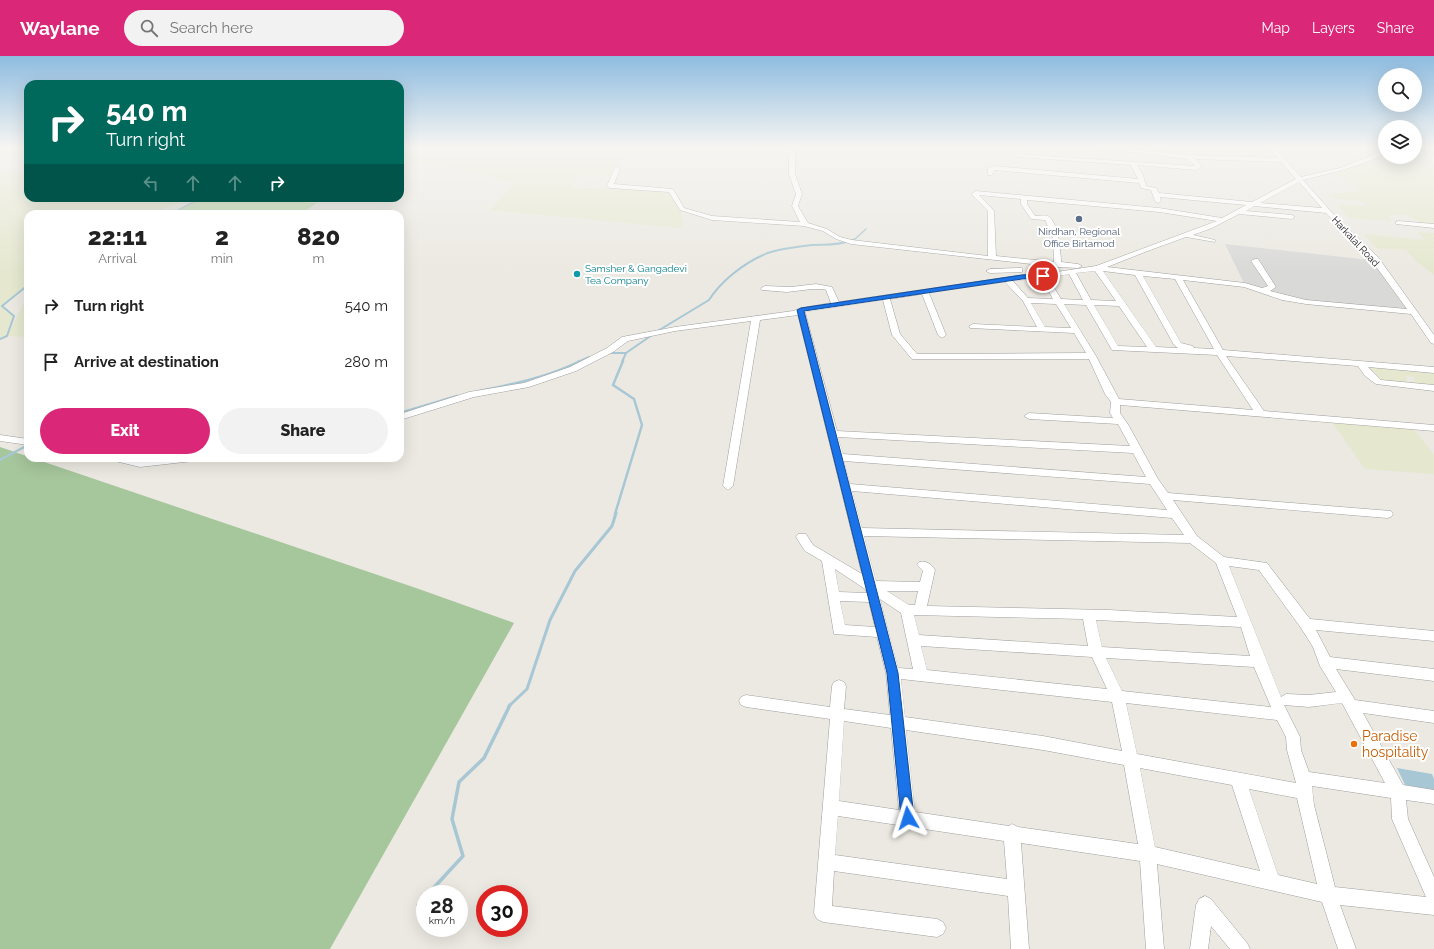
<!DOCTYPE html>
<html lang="en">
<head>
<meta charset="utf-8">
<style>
  :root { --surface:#fff; --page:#f2f2f2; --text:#222; --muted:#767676; --accent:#db2777 }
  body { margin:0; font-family:Raleway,sans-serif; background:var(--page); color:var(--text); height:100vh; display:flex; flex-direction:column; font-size:15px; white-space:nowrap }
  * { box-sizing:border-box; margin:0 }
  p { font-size:13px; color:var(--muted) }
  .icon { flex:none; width:22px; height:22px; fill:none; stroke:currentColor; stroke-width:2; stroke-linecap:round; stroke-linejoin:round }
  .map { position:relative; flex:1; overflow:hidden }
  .sheet { position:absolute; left:24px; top:154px; width:380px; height:252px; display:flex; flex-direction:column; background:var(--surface); border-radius:12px; box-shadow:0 4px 16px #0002 }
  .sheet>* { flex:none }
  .guide { position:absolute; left:24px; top:24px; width:380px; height:122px; border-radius:12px; box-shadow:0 4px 16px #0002; background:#00695c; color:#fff; overflow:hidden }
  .buttons { position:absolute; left:1378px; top:12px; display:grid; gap:8px }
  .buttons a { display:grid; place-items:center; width:44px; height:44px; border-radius:50%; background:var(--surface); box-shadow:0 4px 16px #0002; font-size:20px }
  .speed { position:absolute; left:416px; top:829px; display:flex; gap:8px; font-size:20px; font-weight:700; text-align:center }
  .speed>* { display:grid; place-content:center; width:52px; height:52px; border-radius:50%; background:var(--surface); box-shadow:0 4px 16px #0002; line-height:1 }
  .speed small { font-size:10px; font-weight:400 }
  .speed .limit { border:6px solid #d22; background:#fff; color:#111 }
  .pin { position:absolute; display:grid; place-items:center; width:34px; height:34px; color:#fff; margin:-17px; border:2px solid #fff; border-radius:50%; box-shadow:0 1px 4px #0007 }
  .me { position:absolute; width:44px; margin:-22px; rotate:354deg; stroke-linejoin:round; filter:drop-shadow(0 0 3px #0008) }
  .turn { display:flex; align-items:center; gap:14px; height:84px; padding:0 16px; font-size:18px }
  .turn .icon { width:52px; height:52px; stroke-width:2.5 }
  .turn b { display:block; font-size:28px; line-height:34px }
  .lanes { display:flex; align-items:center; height:38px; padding:0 16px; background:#0003; justify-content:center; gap:20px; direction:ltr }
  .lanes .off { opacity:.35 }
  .eta { display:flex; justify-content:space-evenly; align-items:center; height:68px; text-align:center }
  .eta b { font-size:24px; font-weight:800; line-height:28px }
  .cta { display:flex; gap:8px; margin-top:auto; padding:8px 16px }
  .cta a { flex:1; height:46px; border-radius:24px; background:var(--accent); color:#fff; font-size:16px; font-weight:800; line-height:46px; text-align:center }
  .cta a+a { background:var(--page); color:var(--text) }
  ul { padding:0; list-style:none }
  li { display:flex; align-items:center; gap:12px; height:56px; padding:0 16px }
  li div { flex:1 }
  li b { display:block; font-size:15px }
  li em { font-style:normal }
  header { display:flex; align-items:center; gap:24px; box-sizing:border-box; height:56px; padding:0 20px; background:var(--accent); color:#fff }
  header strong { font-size:19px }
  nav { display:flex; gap:22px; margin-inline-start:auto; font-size:14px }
  .search { width:280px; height:36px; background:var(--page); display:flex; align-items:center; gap:10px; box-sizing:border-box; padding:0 14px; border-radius:22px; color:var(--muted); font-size:15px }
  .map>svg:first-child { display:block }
  .residential { fill:#d9d9d8 }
  .farmland { fill:#e5e8cf }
  .grass { fill:#c3e0ae }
  .forest { fill:#a6c69c }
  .water { fill:#a8c7d4 }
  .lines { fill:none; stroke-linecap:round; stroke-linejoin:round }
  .stream-far4 { stroke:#a8c7d4; stroke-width:1.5 }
  .stream-far3 { stroke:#a8c7d4; stroke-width:2 }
  .stream-far2 { stroke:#a8c7d4; stroke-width:2.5 }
  .stream-far1 { stroke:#a8c7d4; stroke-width:3 }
  .stream { stroke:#a8c7d4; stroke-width:3.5 }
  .minor-casing { stroke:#9f9f9f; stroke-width:1 }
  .minor { fill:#fff; fill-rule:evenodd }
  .route { fill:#1a73e8; stroke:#114b97 }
  .service-dot { fill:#5c6f8a; stroke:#fff; stroke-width:1.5 }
  .culture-dot { fill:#0f9aa8; stroke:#fff; stroke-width:1.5 }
  .food-dot { fill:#e8710a; stroke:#fff; stroke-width:1.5 }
  .labels { text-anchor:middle; stroke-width:4; stroke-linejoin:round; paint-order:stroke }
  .far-service-label { font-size:10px; fill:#4e5e75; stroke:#fff }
  .far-street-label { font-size:10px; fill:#1b1b1b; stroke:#fff }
  .far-culture-label { font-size:10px; fill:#0d838f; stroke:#fff; text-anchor:start }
  .near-food-label { font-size:14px; fill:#c56008; stroke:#fff; text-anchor:start }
</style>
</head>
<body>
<header>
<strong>Waylane</strong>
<div class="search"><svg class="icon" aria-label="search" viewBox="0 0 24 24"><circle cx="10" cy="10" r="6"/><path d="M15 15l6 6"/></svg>Search here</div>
<nav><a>Map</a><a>Layers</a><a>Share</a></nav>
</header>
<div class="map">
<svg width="1434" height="893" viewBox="0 0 1434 893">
  <rect width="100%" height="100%" fill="#ece9e2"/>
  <path class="residential" d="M1225 188 1370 204 1386 220 1414 256 1306 246 1245 229Z"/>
  <g class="farmland">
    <path d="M400 91H595L622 97 615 120 578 119 571 131 675 135 680 144 683 166 680 172 490 154 515 126 503 125 482 117 400 104Z"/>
    <path d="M1415 92 1434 95V168L1421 167 1407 159H1388L1392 165 1349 162 1337 149 1367 150 1363 145 1334 143 1329 138 1361 135 1334 118 1385 100 1415 101Z"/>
    <path d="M12 114 28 115V142H191L167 151 155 158H28V229L2 250 14 260 9 277 28 238V281L7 280 0 283V118Z"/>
    <path d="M1418 176 1434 177V219L1417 206 1406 194 1376 192 1364 178 1425 184Z"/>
    <path d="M1364 308 1434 314V331L1413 328 1409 325 1416 326 1413 321 1406 320 1408 328 1379 325Z"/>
    <path d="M1332 366 1414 373 1434 399V418L1365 413Z"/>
  </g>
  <path class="grass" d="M201 142H252L317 147 301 158H170Z"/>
  <path class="forest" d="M0 391 416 532 514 567 330 893H0Z"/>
  <path class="water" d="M1397 712 1432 718 1434 723V736L1406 731Z"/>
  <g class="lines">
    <g class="stream-far4">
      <path d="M171 158 201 142"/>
      <path d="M846 186 855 183 866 173"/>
    </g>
    <g class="stream-far3">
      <path d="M656 276 709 244C721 225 743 208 763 199 772 194 801 190 812 189 825 188 836 190 849 185"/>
      <path d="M0 283 7 280 14 260 2 250 28 229"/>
      <path d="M609 297H626"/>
      <path d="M578 306 589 301"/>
      <path d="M622 306 626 297 652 279"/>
    </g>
    <g class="stream-far2">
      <path d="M479 335C514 328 548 321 580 305"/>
      <path d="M400 357 457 340"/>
      <path d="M0 404 28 389"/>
      <path d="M615 458 642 369 634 343 613 329 623 305"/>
    </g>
    <path class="stream-far1" d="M509 650 527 633 550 564 575 515 612 470 616 457"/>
    <g class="stream">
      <path d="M428 838 463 800 452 763 459 726 484 702 510 649"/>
      <path d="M418 849 425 842"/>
    </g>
    <g class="minor-casing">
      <g id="minor">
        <path d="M776 91 789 92 795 97V118L802 138 798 150 808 167 827 173 840 181 852 184 988 200V155L971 138 976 135 1159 152 1222 162 1246 149 1160 141 1161 145 1158 147 1155 145 1151 134 1141 132 1139 127 994 114 992 119H988V112L994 110 1138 123 1131 109 1018 101 1016 98 1195 110 1188 103 1089 91H1109L1190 99 1278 102 1268 91H1274L1301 121 1340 112 1385 94V98C1359 111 1331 117 1303 124L1335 160 1378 201 1434 279V288L1431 287 1411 258 1306 248 1282 244 1244 231 1183 224 1223 294 1434 311V317L1368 311 1381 324 1434 329V335L1376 328 1365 320 1358 310 1226 300 1264 355 1434 369V375L1120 349V357L1129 370 1158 423 1168 437 1391 455 1393 458 1391 461 1387 462 1173 444 1197 480 1224 501 1267 507 1310 563 1434 575V585L1316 574 1330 601 1434 613V625L1336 613 1355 644 1434 655V667L1363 657 1403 729 1434 734V748L1406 744 1408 763 1434 821V859L1340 849 1356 893H1338L1322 846 1157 808 1164 893H1146L1140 805 1021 787 1029 893H1011L1008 840 834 815 832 850 937 863 943 866 946 872 943 878 937 881 823 866 817 863 814 857 830 663 746 651 741 649 739 645 741 641 746 639 830 651 832 630 834 626 839 624 844 626 846 630 844 653 890 659 886 617 877 581 834 578 822 505 805 495 796 481 798 478H806L813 489 862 518 798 259 760 264 733 430 728 434 723 430 751 265 675 275 628 285 613 296 576 315 529 331 474 341 400 364V358L469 336 524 327 570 311 607 292 622 281 675 271 793 255 801 252 831 247 826 234 823 233H812L787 236 762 234 761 232 765 230 791 231 816 228 832 231 839 246 1022 219 1043 218 1096 210 1217 165 1159 156 1027 144V148L1035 160C1039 160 1045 159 1048 160 1058 165 1061 197 1061 206L1078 208 1082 210 1078 212 1058 211 851 188 836 183 823 175 804 170 712 164 680 154 669 136 610 132 607 130 614 113 617 111 620 113 614 128 673 133 684 152 712 160 800 166 792 150 796 138 789 118V98ZM1195 103 1281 106 1296 123 1252 146 1159 137 1156 132 1146 130 1143 119 1137 109 1196 114 1202 110ZM1299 126 1322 152 1260 147ZM979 139 1021 143V148L1031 163 1045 164 1053 182 1054 206 996 200 994 155ZM1254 150 1326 157 1372 205 1407 253 1306 244 1270 235 1276 231 1258 203H1255L1251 205 1268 230 1262 232 1245 227 1107 211 1145 196 1186 181 1215 186V184L1193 179 1212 172 1239 158 1292 163 1295 161 1292 159 1246 155ZM1095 215 1116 245 1091 244 1076 217ZM1103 215 1135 219 1174 289 1178 292 1156 291ZM1069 218 1083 244 1061 243 1048 222ZM1143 220 1175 223 1214 293 1194 292 1193 290 1181 287ZM1041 222 1053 243 1028 242 1013 225ZM1005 226 1023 245 1037 271 973 268 969 270 970 272 1074 277 1086 297 917 298 900 278 890 243 922 238 938 279 942 282 946 279 929 237ZM883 244 892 279 912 303H1089L1105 338 1111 346 1110 357 1113 362 1029 357 1024 360 1029 363 1118 368 1130 390 837 375 805 256ZM1031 247 1056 248 1071 272 1045 271ZM1064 248 1086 249 1112 294 1217 299 1253 354 1119 343 1096 300ZM1094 249 1119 250 1147 291 1118 290ZM838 381 1133 397 1146 421 843 398ZM844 405 1150 428 1167 454 850 428ZM852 435 1172 462 1184 479 862 472ZM864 480 1190 487 1216 507 1237 561 1109 554 927 550 935 514C931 508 926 504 919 506L917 509 923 515 920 526 876 525ZM1229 510 1259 514 1301 572 1313 591 1320 610 1336 636 1309 639 1286 638 1281 641ZM835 513 865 533 867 537 839 536ZM887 535H918L915 549H909ZM880 543 901 557 913 613 898 612ZM840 545 869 546 875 571 845 569ZM914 559 1083 563 1088 590 919 579ZM1096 564 1241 571 1250 600 1102 591ZM921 590 1092 601 1107 633 927 614ZM1106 602 1254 611 1271 651 1122 635ZM901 623 1112 646 1122 695 1043 680 905 661ZM1126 647 1277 664 1286 681 1287 694 1296 727 1137 698ZM1342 647 1385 727 1309 716 1301 694 1300 681 1284 649 1309 651ZM844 665 891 672 899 754 839 745ZM906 674 1043 694 1124 709 1138 788 1018 771 1012 768 1009 770 915 756ZM1140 712 1232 729 1260 815 1155 791ZM1312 730 1391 742 1392 763 1426 841 1335 831 1314 749ZM1249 733 1297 742 1317 828 1278 819ZM838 760 1004 785 1007 823 835 799Z"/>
        <path d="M1415 91 1434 92V96L1417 93Z"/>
        <path d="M1398 165 1434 168V172L1396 168V166Z"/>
        <path d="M1019 212H1022V216L990 217 986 215 990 213Z"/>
        <path d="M0 379 28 383V389L0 385Z"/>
        <path d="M110 402H129L140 405 164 402H198L193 405 140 411 111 404Z"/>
        <path d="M1205 840 1211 843 1247 887 1250 893H1230L1211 870 1208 893H1190L1196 849 1199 843Z"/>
      </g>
    </g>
    <use href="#minor" class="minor"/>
  </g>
  <linearGradient id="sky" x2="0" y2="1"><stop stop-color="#8ebce0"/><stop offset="0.42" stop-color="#f6f5f2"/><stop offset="1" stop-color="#f6f5f2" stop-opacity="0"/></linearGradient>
  <rect width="1434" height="216" fill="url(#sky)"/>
  <path class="route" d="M1043 218 1045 219V221L1022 223 804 255 898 617 914 762 912 766 908 768 903 766 901 762 887 617 797 254 801 252 1022 219Z"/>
  <circle class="service-dot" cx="1079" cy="163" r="4"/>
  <circle class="culture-dot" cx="577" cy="218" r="4"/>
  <circle class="food-dot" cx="1354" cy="688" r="4"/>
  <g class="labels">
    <g class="far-service-label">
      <text x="1079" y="179">Nirdhan, Regional<tspan x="1079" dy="12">Office Birtamod</tspan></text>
    </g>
    <g class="far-street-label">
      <text transform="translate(1356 185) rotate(47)" y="4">Harkalal Road</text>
    </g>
    <g class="far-culture-label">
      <text x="585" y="216">Samsher &amp; Gangadevi<tspan x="585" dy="12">Tea Company</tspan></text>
    </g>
    <g class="near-food-label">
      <text x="1362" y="685">Paradise<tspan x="1362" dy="16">hospitality</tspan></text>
    </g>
  </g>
</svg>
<div class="buttons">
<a><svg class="icon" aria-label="search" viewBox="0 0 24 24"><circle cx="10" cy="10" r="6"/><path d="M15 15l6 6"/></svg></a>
<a><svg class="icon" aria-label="layers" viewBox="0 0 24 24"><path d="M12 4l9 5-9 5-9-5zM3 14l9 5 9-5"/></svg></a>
</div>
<div class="speed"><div>28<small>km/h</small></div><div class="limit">30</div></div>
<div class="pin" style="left:1043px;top:220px;background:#d93025"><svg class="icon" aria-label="arrive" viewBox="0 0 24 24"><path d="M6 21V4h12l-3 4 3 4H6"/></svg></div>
<svg class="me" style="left:908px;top:762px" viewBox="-20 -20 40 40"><path d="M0-17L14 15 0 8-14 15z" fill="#1a73e8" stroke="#fff" stroke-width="4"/></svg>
<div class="guide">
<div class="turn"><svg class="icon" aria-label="right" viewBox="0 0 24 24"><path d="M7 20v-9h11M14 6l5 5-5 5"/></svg><div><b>540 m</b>Turn right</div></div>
<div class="lanes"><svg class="icon off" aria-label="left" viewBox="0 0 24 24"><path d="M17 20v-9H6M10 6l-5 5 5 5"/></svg><svg class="icon off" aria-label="ahead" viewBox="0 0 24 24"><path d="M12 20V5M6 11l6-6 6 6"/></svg><svg class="icon off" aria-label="ahead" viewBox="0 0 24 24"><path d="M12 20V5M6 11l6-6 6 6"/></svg><svg class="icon" aria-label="right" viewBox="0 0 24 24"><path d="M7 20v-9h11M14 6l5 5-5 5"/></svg></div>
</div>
<section class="sheet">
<div class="eta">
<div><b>22:11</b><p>Arrival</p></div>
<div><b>2</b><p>min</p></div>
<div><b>820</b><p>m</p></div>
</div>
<ul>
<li><svg class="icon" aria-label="right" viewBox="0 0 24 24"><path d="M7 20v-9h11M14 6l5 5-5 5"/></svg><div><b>Turn right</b></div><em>540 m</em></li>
<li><svg class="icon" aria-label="arrive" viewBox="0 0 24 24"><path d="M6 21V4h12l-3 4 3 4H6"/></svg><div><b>Arrive at destination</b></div><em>280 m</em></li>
</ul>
<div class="cta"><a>Exit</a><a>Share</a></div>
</section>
</div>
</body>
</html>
